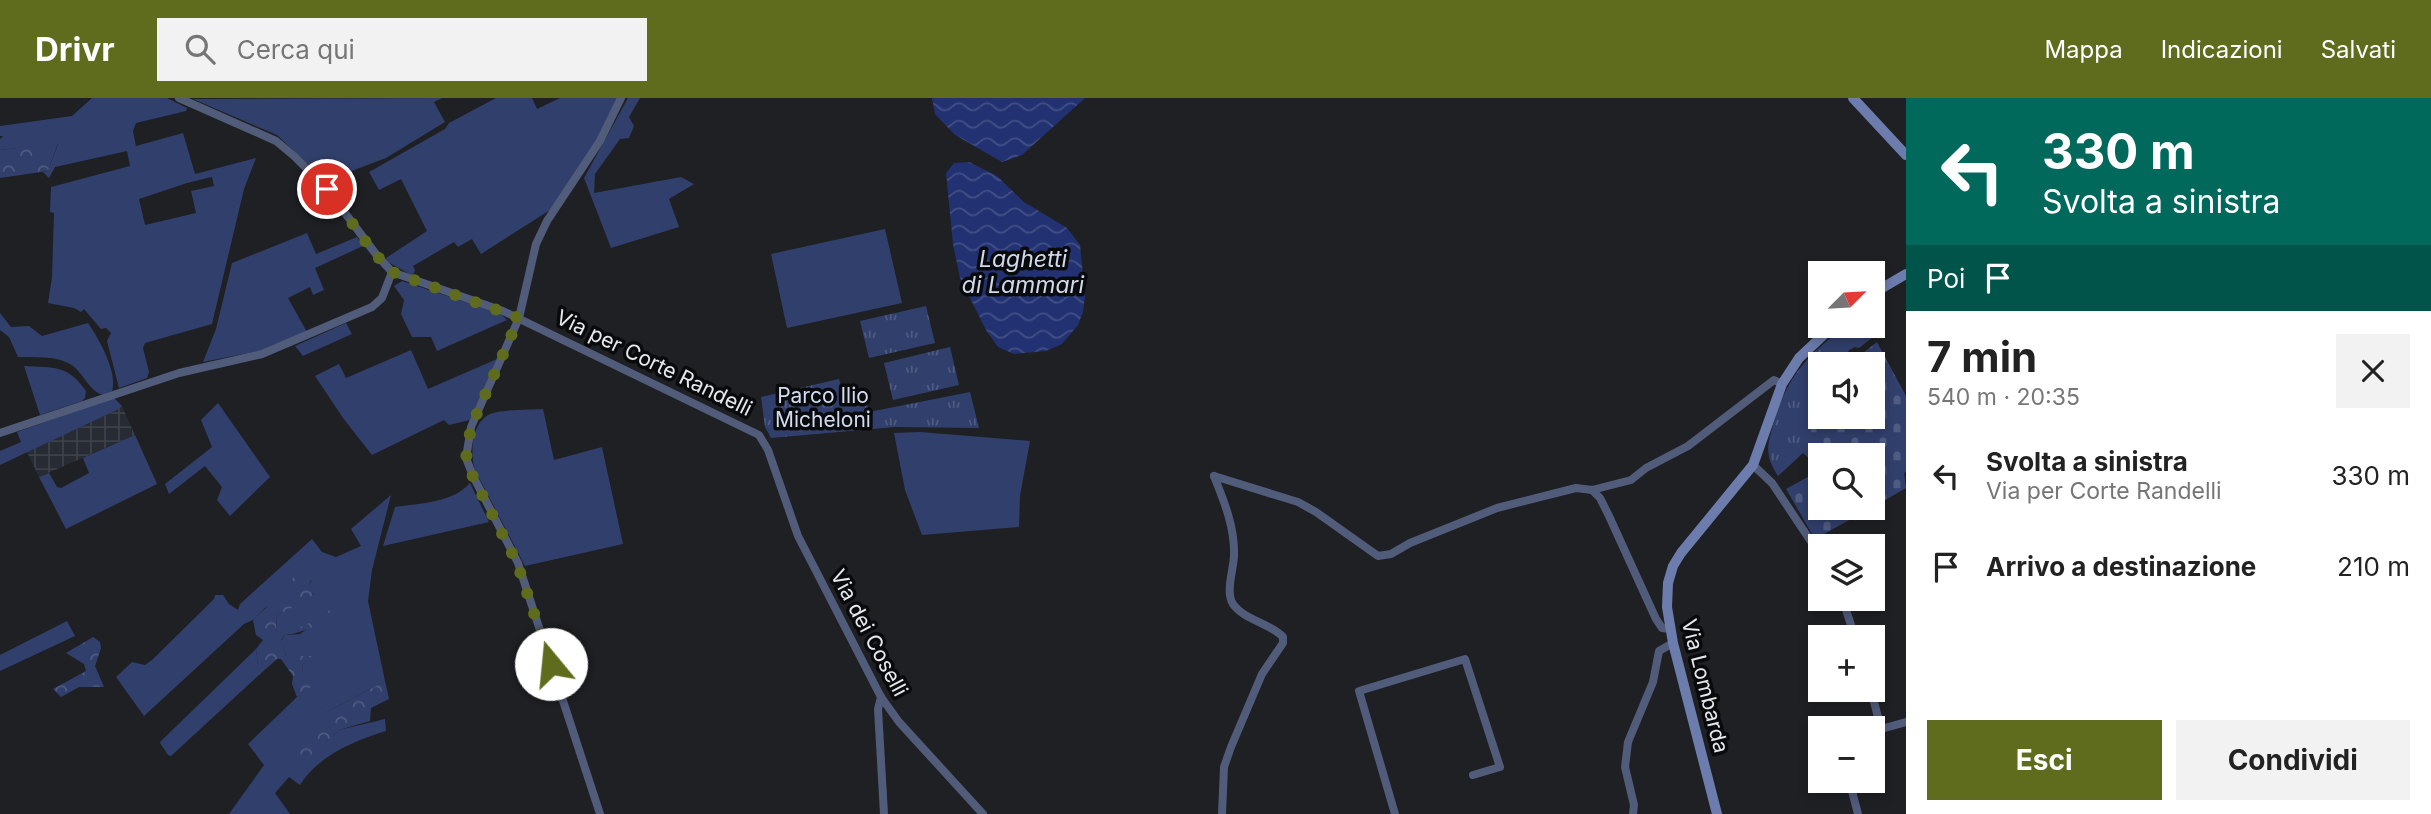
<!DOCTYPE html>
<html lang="it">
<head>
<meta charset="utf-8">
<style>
  :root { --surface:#fff; --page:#f2f2f2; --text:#222; --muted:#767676; --accent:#606c1d }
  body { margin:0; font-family:Inter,sans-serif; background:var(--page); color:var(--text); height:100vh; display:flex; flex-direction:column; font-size:26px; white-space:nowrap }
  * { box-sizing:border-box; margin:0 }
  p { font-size:23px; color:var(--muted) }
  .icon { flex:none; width:38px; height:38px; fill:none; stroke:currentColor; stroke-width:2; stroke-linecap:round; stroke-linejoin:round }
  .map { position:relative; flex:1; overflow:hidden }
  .side { display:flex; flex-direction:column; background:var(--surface); width:525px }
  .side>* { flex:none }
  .guide { background:#00695c; color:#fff; overflow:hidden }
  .needle { width:46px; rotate:66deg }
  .tools { position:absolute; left:1808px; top:163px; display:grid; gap:14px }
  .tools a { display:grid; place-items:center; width:77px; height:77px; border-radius:0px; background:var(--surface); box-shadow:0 4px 10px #0003; font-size:35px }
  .pin { position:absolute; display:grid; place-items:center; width:60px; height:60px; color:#fff; margin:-30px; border:4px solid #fff; border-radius:50%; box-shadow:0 2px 7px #0007 }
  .me { position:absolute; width:77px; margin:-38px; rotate:343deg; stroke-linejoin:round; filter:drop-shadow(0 0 5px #0008) }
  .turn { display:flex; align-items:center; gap:24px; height:147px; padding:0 21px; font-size:32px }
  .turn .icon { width:91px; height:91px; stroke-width:2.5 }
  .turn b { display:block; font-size:49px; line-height:60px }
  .then { display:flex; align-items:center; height:66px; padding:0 21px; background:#0003; gap:14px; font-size:26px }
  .round { display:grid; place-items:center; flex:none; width:74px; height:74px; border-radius:0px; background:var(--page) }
  .head { display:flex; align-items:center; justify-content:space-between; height:119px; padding:0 21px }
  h1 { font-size:42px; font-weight:700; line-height:52px }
  .primary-button { display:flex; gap:14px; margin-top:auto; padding:14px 21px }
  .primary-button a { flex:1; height:80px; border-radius:0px; background:var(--accent); color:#fff; font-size:28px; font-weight:700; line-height:80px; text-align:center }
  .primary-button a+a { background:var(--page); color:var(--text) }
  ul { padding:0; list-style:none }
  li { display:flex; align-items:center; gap:21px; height:91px; padding:0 21px }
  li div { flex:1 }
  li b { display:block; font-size:26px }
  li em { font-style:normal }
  header { display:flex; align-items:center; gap:42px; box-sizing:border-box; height:98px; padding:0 35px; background:var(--accent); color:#fff }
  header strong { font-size:33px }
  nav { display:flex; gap:38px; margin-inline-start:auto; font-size:24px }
  .search { width:490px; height:63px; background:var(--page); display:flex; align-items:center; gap:18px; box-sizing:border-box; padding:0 24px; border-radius:0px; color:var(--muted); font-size:26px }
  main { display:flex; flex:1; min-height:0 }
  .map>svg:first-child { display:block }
  .industrial { fill:url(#industrial-grid) }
  .green { fill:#313f6c; fill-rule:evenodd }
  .forest { fill:url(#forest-crowns) }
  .cemetery { fill:url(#cemetery-stones) }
  .park { fill:url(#park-tufts) }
  .water { fill:url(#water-waves) }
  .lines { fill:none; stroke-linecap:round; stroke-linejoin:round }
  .street { stroke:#515b7a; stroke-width:8 }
  .secondary { stroke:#6c7cad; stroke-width:10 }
  .route { stroke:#606c1d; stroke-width:12; stroke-dasharray:0 21.6 }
  .labels { text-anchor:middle; stroke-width:7; stroke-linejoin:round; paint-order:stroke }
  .street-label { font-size:21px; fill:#e8e9ec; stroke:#090a0c }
  .park-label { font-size:21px; fill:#d3dbef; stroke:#090a0c }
  .water-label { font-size:23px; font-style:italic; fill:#d2d9ed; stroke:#090a0c }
</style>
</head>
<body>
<header>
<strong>Drivr</strong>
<div class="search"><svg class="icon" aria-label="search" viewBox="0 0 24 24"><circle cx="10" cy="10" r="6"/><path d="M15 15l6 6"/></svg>Cerca qui</div>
<nav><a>Mappa</a><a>Indicazioni</a><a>Salvati</a></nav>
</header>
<main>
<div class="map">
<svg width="1906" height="716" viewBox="0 0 1906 716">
  <defs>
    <pattern id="industrial-grid" width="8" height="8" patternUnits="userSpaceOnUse" patternTransform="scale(1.75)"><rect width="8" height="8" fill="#272b34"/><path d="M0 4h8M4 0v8" fill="none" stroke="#3c4048"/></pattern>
    <pattern id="forest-crowns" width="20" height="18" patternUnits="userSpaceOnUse" patternTransform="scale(1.75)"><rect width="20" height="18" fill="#313f6c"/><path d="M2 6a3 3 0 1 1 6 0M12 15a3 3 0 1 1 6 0" fill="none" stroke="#4f5b81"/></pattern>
    <pattern id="cemetery-stones" width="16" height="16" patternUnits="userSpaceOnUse" patternTransform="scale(1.75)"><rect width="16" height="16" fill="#313f6c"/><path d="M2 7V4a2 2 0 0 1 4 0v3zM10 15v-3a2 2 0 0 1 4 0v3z" fill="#4f5b81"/></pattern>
    <pattern id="park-tufts" width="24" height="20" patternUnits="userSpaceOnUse" patternTransform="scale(1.75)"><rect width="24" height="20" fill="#313f6c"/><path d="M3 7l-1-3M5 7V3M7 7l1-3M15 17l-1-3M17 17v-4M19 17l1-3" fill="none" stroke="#4f5b81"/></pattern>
    <pattern id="water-waves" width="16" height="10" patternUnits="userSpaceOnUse" patternTransform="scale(1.75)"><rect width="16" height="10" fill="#223172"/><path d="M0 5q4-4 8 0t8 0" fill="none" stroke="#424f86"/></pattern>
  </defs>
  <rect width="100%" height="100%" fill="#1f2024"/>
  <path class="industrial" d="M122 308 135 337 39 379 27 354 117 312Z"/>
  <g class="green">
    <path d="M92 0H167L187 10 186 13 136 25 133 33 136 48 183 35 195 76 256 60 244 91 212 226 145 245 143 250 149 274 147 280 119 290 107 243 111 235 106 230 101 231 84 211 81 214 74 210 48 205 52 179 54 115 50 114 51 89 130 68 127 53 55 69 49 80 43 74 48 73 58 46 0 52V41L3 38H0V28L72 18ZM212 79 214 88 191 93 196 115 145 127 139 101 187 85Z"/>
    <path d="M442 0 434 4 445 24 386 60 354 72 329 86 277 37 193 1Z"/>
    <path d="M496 0H532L537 11 560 0H622L598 46 550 112 481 156 472 141 458 149 454 144 413 168 415 172 413 178 388 164 386 160 427 133 401 81 379 92 369 74 445 31 449 25Z"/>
    <path d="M628 0H640L629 19 634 28 629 40 620 41 595 76 594 95 681 79 694 86 669 101 679 129 611 150 584 80Z"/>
    <path d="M885 131 902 205 787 230 771 156Z"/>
    <path d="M307 135 316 156 357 139 363 148 315 170 324 192 313 197 310 189 288 200 307 234 259 253 203 264 216 231 232 165Z"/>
    <path d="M402 183 501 216 507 222 437 253 431 239H412L401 216 404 202 394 188Z"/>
    <path d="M0 215 11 229 29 228 42 238 88 225C99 241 120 277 111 296 93 302 86 278 73 268 58 257 36 260 18 259L9 239 0 232Z"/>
    <path d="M346 225 352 236 303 258 295 248Z"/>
    <path d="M411 252 428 291 497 261 470 322 449 327 444 322 372 357 343 320 315 278 339 266 346 280Z"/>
    <path d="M24 268C54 270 67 266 86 293L85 300 82 303 40 317Z"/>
    <path d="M114 300 122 308 117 312 0 367V353L21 344 17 334Z"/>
    <path d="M218 305 270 379 230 418 217 402 222 389 205 368 169 396 165 386 212 349 201 322Z"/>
    <path d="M543 311 554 362 602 349 623 446 525 468 475 372C470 356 471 327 488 317 498 311 530 312 543 311Z"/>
    <path d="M920 334 1030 343 1020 398 1019 429 922 437 905 392 894 335Z"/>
    <path d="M135 337 157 386 66 431 39 379 49 375 57 389 61 390 89 375 83 360Z"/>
    <path d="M470 385 489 424 383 448 395 409C420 405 453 405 470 385Z"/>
    <path d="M391 397 372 472 368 503 385 583 327 614 300 668 339 632 385 621 386 633C354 643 319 657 300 687L289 679 275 695 290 716H229L264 667 248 646 297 599 312 587 302 572 303 566 311 558H286L281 543 285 537 300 536 342 504C323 516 300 536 276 535L277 517 314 496 309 487 312 482 292 502 265 510 253 522 244 526 144 618 116 579 132 564 145 567 152 562 214 501 215 497H223L229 506 238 512 240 506 312 441 322 454 336 459 361 448 351 431Z"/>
    <path d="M67 523 75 538 0 573V557Z"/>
    <path d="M256 551 259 577 171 658 168 657 160 645 161 643Z"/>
  </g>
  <g class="forest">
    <path d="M58 45 48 73 0 80V52Z"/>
    <path d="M303 470 313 476 309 487 314 495 309 501 277 517 276 534C300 536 323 515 342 504L347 507C327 521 310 534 285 537L281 542 286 558H312L303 566 302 572 313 587 297 599 292 586 293 578 281 561H277L259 577 256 551 263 542 256 537 253 522C266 509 273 503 292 502V481Z"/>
    <path d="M93 539 100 544 101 550 95 568 104 589H79L61 599 53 591 86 573 84 566 66 555Z"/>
    <path d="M385 583 389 601 371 610 370 623 339 632 300 669 287 661 314 625 327 614Z"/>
  </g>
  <path class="cemetery" d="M1877 244 1906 298V374L1904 375 1906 390 1873 409 1872 357H1820V410H1871L1815 441 1786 391 1817 374 1811 362 1803 355C1812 336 1812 315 1820 296V318H1872V266H1849Z"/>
  <g class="park">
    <path d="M926 208 935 245 869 260 860 223Z"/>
    <path d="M1845 228H1866L1873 239 1859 250 1855 249 1849 252 1847 257 1849 266H1820V296L1814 309 1810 340 1803 355 1778 378C1763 355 1768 345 1775 321 1789 275 1809 257 1845 228Z"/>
    <path d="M950 249 959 287 893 302 884 265Z"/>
    <path d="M839 281 842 294 863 290 869 314 970 294 979 330 895 329 771 340 765 329 761 299Z"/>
  </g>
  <g class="water">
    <path d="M932 0H1085L1022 57 1002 64 955 37 935 16Z"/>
    <path d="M969 64 997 78 1024 104 1067 130 1080 147 1085 198 1083 214 1078 227 1062 246 1046 253 1014 256 998 249 986 232 960 180 953 146 946 75 954 65Z"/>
  </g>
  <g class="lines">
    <g class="street">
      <path d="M179 0 276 43 294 58 327 91 375 155 392 174 503 213 759 337 768 352 798 438 881 599 899 624 983 716"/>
      <path d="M0 335 179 275 262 256 372 209 382 200 392 174"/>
      <path d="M1753 367 1772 385 1820 457"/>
      <path d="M1214 378 1298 404 1316 414 1378 458 1391 456 1410 445 1497 410 1576 390 1592 392 1631 382 1646 370 1688 348 1774 282 1782 286"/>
      <path d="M1214 378C1224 403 1235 430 1234 457 1234 470 1225 494 1233 506 1244 522 1270 525 1283 539V545L1262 576 1231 649 1224 669 1222 716"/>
      <path d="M1592 392 1600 400 1609 418 1656 521 1662 530 1670 531"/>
      <path d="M1842 500 1855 539"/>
      <path d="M1871 592 1881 631 1872 651"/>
      <path d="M881 599 878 611 884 716"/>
      <path d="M1881 631 1906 624"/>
      <path d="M1854 682 1852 693 1858 716"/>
      <path d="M600 716 518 465 473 378 466 360 471 329 519 220 536 146 547 123 600 43 621 0"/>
      <path d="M1395 716 1359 593 1465 561 1500 669 1473 677"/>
      <path d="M1633 716 1634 707 1625 669 1628 644 1653 584 1659 553 1673 545"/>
    </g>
    <g class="secondary">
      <path d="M1853 0 1906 57"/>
      <path d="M1872 196 1906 176"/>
      <path d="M1717 716 1673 545 1667 509 1668 485 1673 468 1681 455 1753 367 1782 286 1799 260 1833 228"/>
    </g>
  </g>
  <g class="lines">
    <path class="route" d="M327 91 374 155 392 174 519 220 471 329 466 360 473 379 517 465 551 566"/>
  </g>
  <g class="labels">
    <g class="street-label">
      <text transform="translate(654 265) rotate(26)" y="7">Via per Corte Randelli</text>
      <text transform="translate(869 535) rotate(62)" y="7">Via dei Coselli</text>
      <text transform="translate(1705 588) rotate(76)" y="7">Via Lombarda</text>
    </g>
    <g class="park-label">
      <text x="823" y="305">Parco Ilio<tspan x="823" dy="24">Micheloni</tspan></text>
    </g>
    <g class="water-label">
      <text x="1023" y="169">Laghetti<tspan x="1023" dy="26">di Lammari</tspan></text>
    </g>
  </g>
</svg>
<div class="tools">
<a><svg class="needle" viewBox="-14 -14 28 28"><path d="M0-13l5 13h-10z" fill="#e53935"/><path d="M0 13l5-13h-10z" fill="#767676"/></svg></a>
<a><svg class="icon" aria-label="sound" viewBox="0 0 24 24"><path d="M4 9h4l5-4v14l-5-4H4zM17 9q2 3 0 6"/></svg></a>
<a><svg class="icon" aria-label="search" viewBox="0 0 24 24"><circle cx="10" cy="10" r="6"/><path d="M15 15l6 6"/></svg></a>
<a><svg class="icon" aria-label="layers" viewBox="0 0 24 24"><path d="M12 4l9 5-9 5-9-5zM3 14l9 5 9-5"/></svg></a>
<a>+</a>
<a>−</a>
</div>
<div class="pin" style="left:327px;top:91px;background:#d93025"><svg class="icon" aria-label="arrive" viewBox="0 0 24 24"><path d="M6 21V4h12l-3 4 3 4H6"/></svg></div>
<svg class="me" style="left:551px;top:566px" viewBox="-20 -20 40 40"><circle r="19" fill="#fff"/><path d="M0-13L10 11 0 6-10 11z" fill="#606c1d"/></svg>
</div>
<section class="side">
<div class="guide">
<div class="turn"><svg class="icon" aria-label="left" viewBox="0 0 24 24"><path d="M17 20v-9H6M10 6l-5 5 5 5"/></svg><div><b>330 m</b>Svolta a sinistra</div></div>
<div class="then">Poi<svg class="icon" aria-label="arrive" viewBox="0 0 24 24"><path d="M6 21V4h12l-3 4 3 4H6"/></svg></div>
</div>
<div class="head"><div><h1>7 min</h1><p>540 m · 20:35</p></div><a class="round"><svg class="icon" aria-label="close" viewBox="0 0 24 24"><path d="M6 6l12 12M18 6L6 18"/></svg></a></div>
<ul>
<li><svg class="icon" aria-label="left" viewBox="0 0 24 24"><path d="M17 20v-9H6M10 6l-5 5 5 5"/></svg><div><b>Svolta a sinistra</b><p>Via per Corte Randelli</p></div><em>330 m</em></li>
<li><svg class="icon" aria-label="arrive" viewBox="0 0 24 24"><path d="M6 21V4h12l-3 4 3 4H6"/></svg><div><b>Arrivo a destinazione</b></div><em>210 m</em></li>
</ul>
<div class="primary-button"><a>Esci</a><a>Condividi</a></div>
</section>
</main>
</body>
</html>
